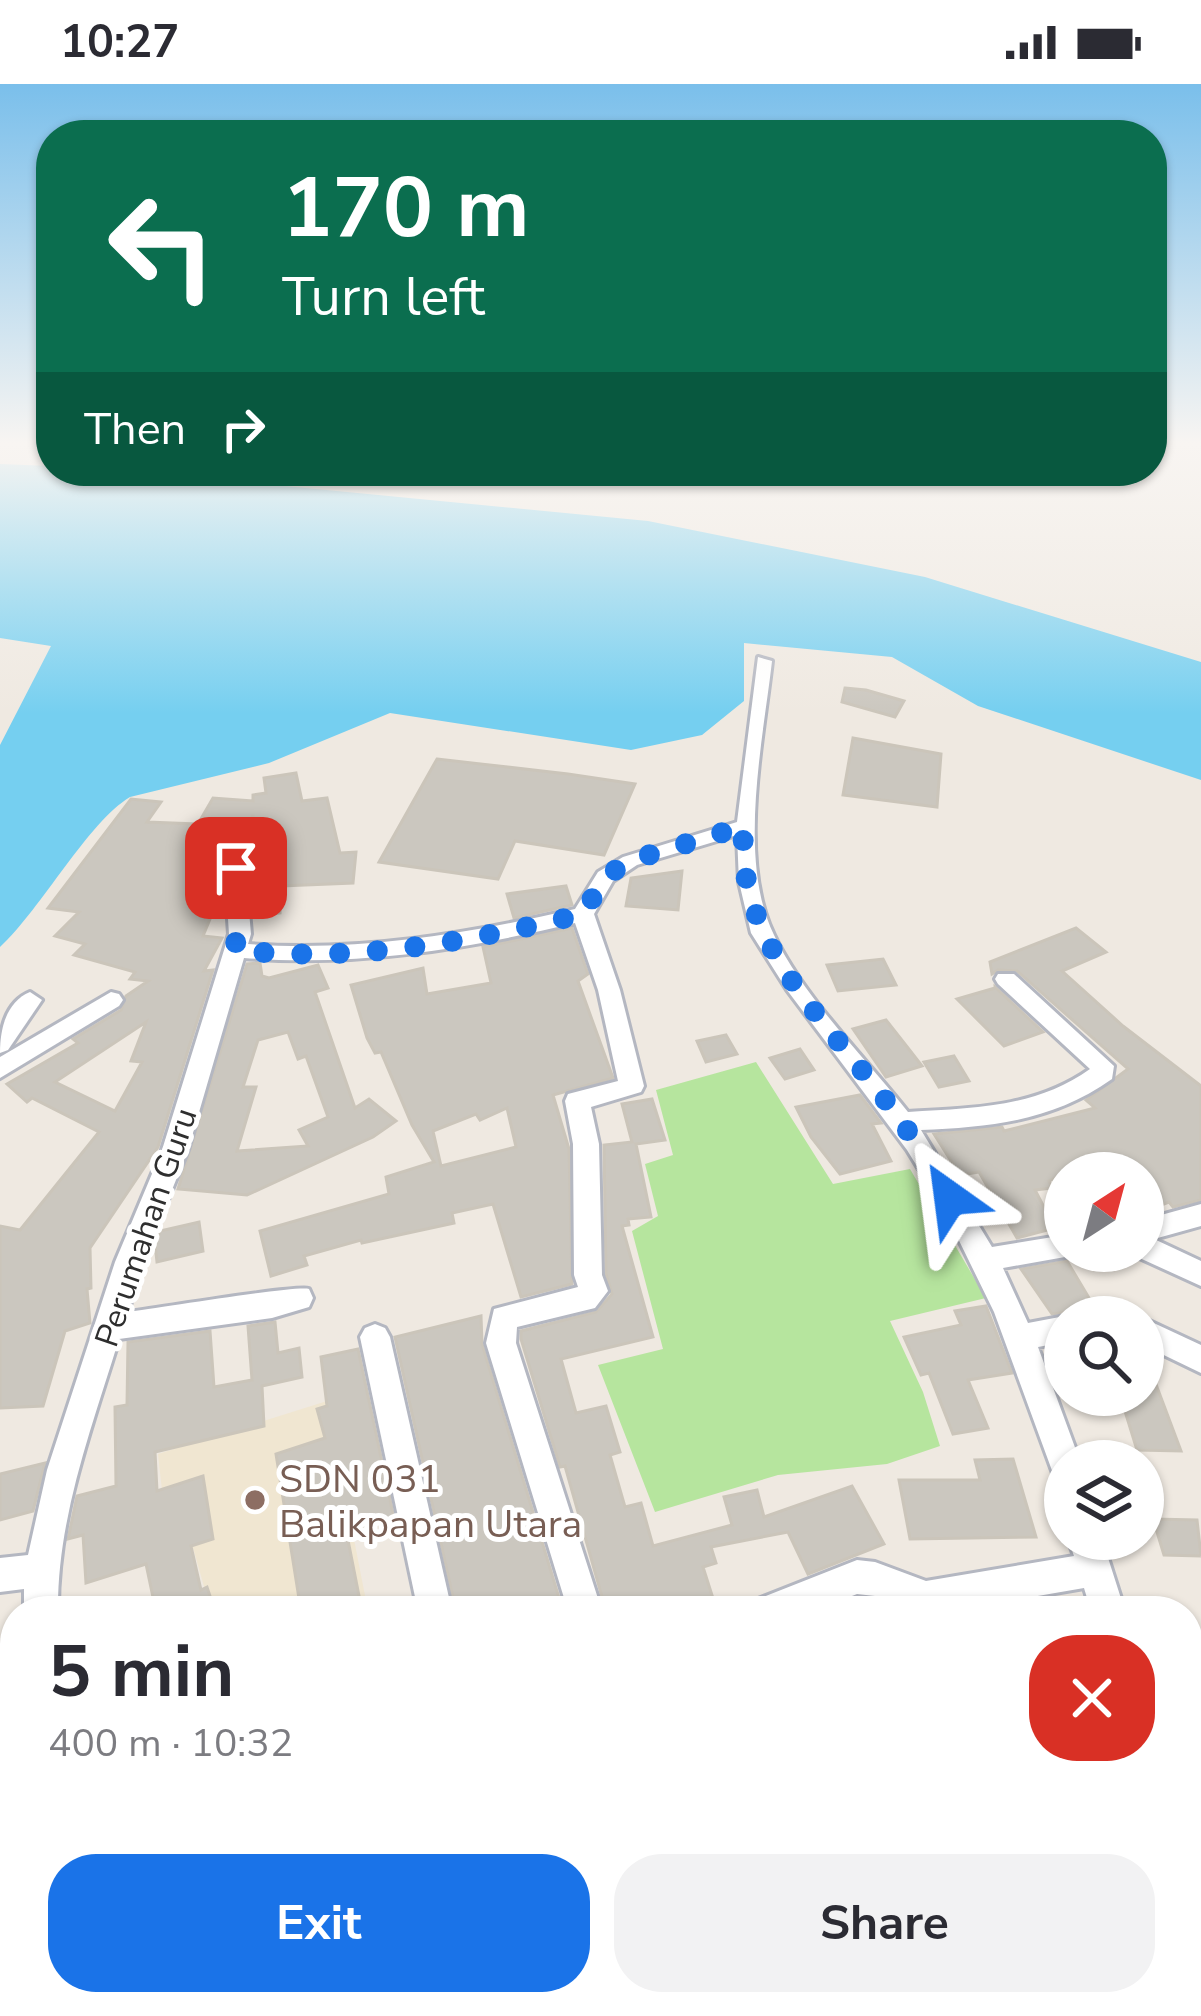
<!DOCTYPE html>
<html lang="en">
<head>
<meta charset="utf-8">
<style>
  :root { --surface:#fff; --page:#f2f2f3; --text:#2b2b33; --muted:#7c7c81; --accent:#1a73e8 }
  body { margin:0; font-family:"Nunito Sans",sans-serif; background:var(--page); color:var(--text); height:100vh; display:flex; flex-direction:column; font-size:45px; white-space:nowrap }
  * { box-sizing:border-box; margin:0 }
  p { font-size:39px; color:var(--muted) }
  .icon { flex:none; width:66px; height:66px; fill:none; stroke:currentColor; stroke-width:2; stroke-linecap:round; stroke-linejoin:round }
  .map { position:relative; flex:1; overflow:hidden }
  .side { position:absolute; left:0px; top:1512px; width:1203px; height:420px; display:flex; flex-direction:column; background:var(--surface); border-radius:48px 48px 0 0; box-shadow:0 3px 9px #0004 }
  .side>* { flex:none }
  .banner { position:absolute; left:36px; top:36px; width:1131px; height:366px; border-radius:48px; box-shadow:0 3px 9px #0004; background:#0b6e4f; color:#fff; overflow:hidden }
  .needle { width:78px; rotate:36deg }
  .fabs { position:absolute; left:1044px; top:1068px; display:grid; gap:24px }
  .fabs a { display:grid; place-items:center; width:120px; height:120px; border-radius:50%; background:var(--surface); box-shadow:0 3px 9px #0004; font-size:60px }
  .pin { position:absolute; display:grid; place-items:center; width:102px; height:102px; color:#fff; margin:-51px; border-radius:24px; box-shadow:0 6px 18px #0006 }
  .me { position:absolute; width:132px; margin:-66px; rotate:329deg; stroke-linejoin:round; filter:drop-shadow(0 0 9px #0008) }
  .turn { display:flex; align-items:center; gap:42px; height:252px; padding:0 48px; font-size:54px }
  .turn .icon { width:156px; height:156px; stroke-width:2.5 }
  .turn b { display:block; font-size:84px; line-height:102px }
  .then { display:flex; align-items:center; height:114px; padding:0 48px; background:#0003; gap:24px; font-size:45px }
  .round { display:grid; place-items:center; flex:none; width:126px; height:126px; border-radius:48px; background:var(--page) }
  .headline { display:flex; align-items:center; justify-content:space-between; height:204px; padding:0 48px }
  h1 { font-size:72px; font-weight:700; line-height:90px }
  .action { display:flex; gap:24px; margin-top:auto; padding:24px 48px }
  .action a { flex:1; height:138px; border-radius:48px; background:var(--accent); color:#fff; font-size:48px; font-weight:700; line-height:138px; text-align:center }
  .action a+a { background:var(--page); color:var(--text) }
  .status { display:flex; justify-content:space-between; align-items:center; height:84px; padding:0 60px; background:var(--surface); direction:ltr }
  .status svg { height:33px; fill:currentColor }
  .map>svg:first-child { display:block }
  .education { fill:#f0e6d1 }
  .green { fill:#b6e59e }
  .water { fill:#75cff0 }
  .building { fill:#cbc7bf; stroke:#cbc5ba; stroke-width:3; fill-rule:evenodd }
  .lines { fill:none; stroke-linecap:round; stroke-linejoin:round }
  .street-casing { stroke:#b4b7c1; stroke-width:6 }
  .street { fill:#fff; fill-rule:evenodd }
  .route { stroke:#1a73e8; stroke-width:21; stroke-dasharray:0 37.8 }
  .education-dot { fill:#8d6e63; stroke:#fff; stroke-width:4.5 }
  .labels { text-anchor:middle; stroke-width:10; stroke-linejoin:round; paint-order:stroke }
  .street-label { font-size:33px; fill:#2e2e2e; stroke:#fff }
  .near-education-label { font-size:39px; fill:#785e54; stroke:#fff; text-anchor:start }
</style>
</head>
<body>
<div class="status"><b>10:27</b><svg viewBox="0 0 49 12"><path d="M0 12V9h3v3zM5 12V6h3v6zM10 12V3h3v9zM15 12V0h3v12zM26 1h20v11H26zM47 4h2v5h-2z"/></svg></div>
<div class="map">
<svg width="1201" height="1932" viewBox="0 0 1201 1932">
  <rect width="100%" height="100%" fill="#efe9e1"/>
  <path class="education" d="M327 1317 368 1527H211L193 1464 169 1470 158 1370Z"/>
  <path class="green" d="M756 978 833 1100 910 1085 986 1214 890 1237 923 1308 940 1362 887 1380 778 1391 655 1428 598 1281 663 1265 632 1147 658 1132 645 1080 673 1071 656 1006Z"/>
  <path class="water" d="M0 380 51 382V387H180L182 392 648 437 925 493 1201 578V696L978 622 892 573 744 559V617L702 651 631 666 390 629 269 679 130 713C88 738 42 824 0 863V661L51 562 0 554Z"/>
  <g class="building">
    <path d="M845 604 866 606 904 617 895 633 842 618Z"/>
    <path d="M853 654 941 670 937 723 843 711Z"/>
    <path d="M437 675 568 690 635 700 604 771 515 757 498 795 379 778Z"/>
    <path d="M296 689 302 717 327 714 340 769 356 768 353 799 281 802 280 829 254 832 253 731 243 754 232 749 219 756 222 806 203 852 222 854 204 887 213 886 158 1063 90 1164 91 1204 87 1205 90 1239 65 1247 43 1322 0 1324V1142L20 1146 99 1048 32 1014 27 1018 7 1000 78 959 73 955 121 926 126 912 148 897 130 895 135 888 74 871 85 860 55 852 79 828 48 824 131 715 161 718 147 738 198 740 213 714 253 717V711L266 709 264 694ZM146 938 131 977 142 978 115 1027 55 998Z"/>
    <path d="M682 787 678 826 626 822 631 794Z"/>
    <path d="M566 802 572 821 514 834 507 810Z"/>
    <path d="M572 844 588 890 578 897 613 994 553 1011 569 1065 572 1200 521 1213 493 1120 452 1129 454 1139 362 1159 361 1156 304 1172 307 1181 271 1192 260 1147 389 1110 386 1093 434 1078 412 1041 381 968 375 969 367 954 351 901 423 884 427 910 491 899 483 863ZM507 1024 516 1063 441 1082 433 1047 476 1030 480 1036Z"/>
    <path d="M1076 844 1106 868 1062 887 1123 942 1201 1002V1116L1173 1123 1169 1118 1143 1128V1089H1065L1049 1097 1052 1104 1035 1106 1055 1144 1017 1154 979 1088 960 1091 934 1050 1002 1043 1004 1047 1095 1024 1086 1016 1128 985 1017 887 998 886 992 890 990 878Z"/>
    <path d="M883 875 896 901 838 907 827 881Z"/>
    <path d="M260 879 262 892 269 894 318 881 328 904 315 908 355 1024 369 1015 396 1037 373 1053 247 1111 178 1105 247 880ZM288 948 298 975 306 972 328 1033 299 1046 308 1062 237 1067 256 1003H243L258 956Z"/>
    <path d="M995 904V903L1043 948 1004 962 957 915Z"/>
    <path d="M886 936 908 964 922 982 886 993 853 945Z"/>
    <path d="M726 951 737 970 706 978 697 957Z"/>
    <path d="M800 965 814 986 785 995 770 974Z"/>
    <path d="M954 972 969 997 939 1003 924 978Z"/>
    <path d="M860 1011 881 1039 872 1040 891 1077 840 1090 811 1053 796 1023Z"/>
    <path d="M652 1015 665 1056 636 1060 651 1133 628 1135 629 1141 622 1142 653 1253 561 1275 576 1329 606 1322 620 1368 610 1371 625 1423 641 1419 653 1462 732 1441 724 1413 757 1406 764 1433 852 1402 884 1460 808 1490 788 1448 711 1463 716 1479 703 1483 717 1527H606L565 1382 560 1383 521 1255V1247L596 1228 612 1210 606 1190 604 1061 632 1058 622 1020Z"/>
    <path d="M199 1138 203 1167 157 1178 155 1160 160 1147Z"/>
    <path d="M1067 1177 1095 1224 1052 1230 1021 1185Z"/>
    <path d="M986 1222 1012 1289 968 1296 988 1344 953 1350 929 1289 921 1291 904 1253 961 1241 955 1227Z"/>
    <path d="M481 1232 482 1260 563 1527H456L395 1253Z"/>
    <path d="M275 1238 278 1269 299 1264 302 1293 262 1302 264 1342 155 1368 157 1407 203 1392 213 1455 191 1462 201 1506 207 1503 215 1527H159L168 1523 165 1514 154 1518 146 1480 86 1499 83 1451 68 1455 77 1412 116 1402 115 1323 127 1321 128 1258 210 1247 214 1303 252 1296 248 1242Z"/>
    <path d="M358 1265 394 1434 346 1446 362 1527H301L276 1370 325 1354 317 1325 327 1322 321 1273Z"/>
    <path d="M1145 1271 1181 1367 1137 1366 1120 1311H1143Z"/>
    <path d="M1013 1375 1036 1453 910 1455 899 1396H980L975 1376Z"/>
    <path d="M45 1379 33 1427 0 1436V1390Z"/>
    <path d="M1153 1435 1197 1436 1201 1472 1164 1471Z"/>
  </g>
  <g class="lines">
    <g class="street-casing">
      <g id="street">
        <path d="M758 573 772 577C763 657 737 776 774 851 804 914 865 973 908 1028 974 1024 1035 1024 1090 985L998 900 995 895 998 890H1014L1114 982 1112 995C1053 1037 991 1043 921 1046L992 1163 1065 1151V1167H1076L1065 1173 1003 1184 1028 1239 1065 1232 1067 1233 1065 1258 1038 1263 1080 1377H1065V1396L1054 1392 994 1228 944 1126 907 1066 787 906 751 849 739 798 737 751 637 781 613 797 594 830 620 906 644 1002 641 1008 591 1023 599 1060 602 1191 608 1207 595 1224 517 1243 516 1259 602 1527H568L486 1259 494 1225 578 1203 574 1191 573 1060 565 1017 568 1010 618 997 598 906 575 839C466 865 357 883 244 874L188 1066 143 1178 128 1228C154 1225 296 1201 309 1205L313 1214 309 1223 272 1234 119 1255C92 1343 57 1434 58 1527H24V1505L0 1508V1474L28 1471 47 1386 115 1178 162 1066 229 850 223 759 226 755 233 753 243 759 251 850 248 860C359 868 467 850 575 825L598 788 623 773 737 738Z"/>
        <path d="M30 908 42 916 8 966 0 969C0 945 6 918 30 908Z"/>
        <path d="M111 908 119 910 123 916 119 922 0 994V973Z"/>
        <path d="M1201 1120V1142L1154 1155 1201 1177V1202L1133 1171 1131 1167H1143V1136Z"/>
        <path d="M1143 1234 1201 1261V1289L1143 1261Z"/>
        <path d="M375 1240 385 1244 390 1253 452 1527H418L360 1253 365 1244Z"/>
        <path d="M1068 1455H1102L1125 1527H1091L1084 1504 950 1527H911L875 1512 857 1510 814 1527H753L758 1515 857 1476 875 1478 926 1497 1074 1472Z"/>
        <rect x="1188" y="1680" width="13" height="38"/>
        <path d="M15 1700V1742L0 1749V1707Z"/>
        <path d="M1188 1897 1201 1903V1932H1167L1165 1917H1188Z"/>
        <path d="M120 1917H162L168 1932H126Z"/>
        <path d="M388 1917H435L441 1932H394Z"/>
        <path d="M502 1917H544L550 1932H508Z"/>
        <path d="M665 1917H713L707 1932H659Z"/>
        <path d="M982 1917H1029L1035 1932H988Z"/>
      </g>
    </g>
    <use href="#street" class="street"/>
  </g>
  <linearGradient id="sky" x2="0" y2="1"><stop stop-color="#7abfeb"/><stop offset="0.57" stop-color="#f8f5f2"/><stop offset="1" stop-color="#f8f5f2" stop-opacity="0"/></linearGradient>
  <rect width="1201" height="630" fill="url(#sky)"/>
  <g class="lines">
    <path class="route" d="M236 784 242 832 234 866C353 879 467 858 583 830L605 793 629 777 744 742C734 848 813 923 872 999 901 1035 927 1074 950 1114"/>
  </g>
  <circle class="education-dot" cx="255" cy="1416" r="12"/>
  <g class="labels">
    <g class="street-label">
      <text transform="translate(145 1143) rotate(-71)" y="12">Perumahan Guru</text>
    </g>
    <g class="near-education-label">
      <text x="279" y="1408">SDN 031<tspan x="279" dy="45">Balikpapan Utara</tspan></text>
    </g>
  </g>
</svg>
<div class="fabs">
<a><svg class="needle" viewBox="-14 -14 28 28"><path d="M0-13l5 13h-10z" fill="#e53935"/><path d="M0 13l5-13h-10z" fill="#7c7c81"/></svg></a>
<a><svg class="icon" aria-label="search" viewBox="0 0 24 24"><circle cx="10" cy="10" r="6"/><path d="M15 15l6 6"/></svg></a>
<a><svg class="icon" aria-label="layers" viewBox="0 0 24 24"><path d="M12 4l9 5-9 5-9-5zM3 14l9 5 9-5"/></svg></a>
</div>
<div class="pin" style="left:236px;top:784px;background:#d93025"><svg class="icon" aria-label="arrive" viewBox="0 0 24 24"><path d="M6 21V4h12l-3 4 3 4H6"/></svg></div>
<svg class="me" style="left:950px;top:1114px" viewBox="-20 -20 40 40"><path d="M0-17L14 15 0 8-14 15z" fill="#1a73e8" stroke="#fff" stroke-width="4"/></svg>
<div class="banner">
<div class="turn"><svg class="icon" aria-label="left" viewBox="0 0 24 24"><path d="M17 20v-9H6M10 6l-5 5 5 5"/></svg><div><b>170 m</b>Turn left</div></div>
<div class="then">Then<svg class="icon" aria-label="right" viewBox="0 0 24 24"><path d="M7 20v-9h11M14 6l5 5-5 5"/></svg></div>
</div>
<section class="side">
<div class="headline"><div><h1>5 min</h1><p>400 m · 10:32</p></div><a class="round" style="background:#d93025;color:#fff"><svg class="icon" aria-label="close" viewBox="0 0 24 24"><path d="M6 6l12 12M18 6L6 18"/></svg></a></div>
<div class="action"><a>Exit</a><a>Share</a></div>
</section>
</div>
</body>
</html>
